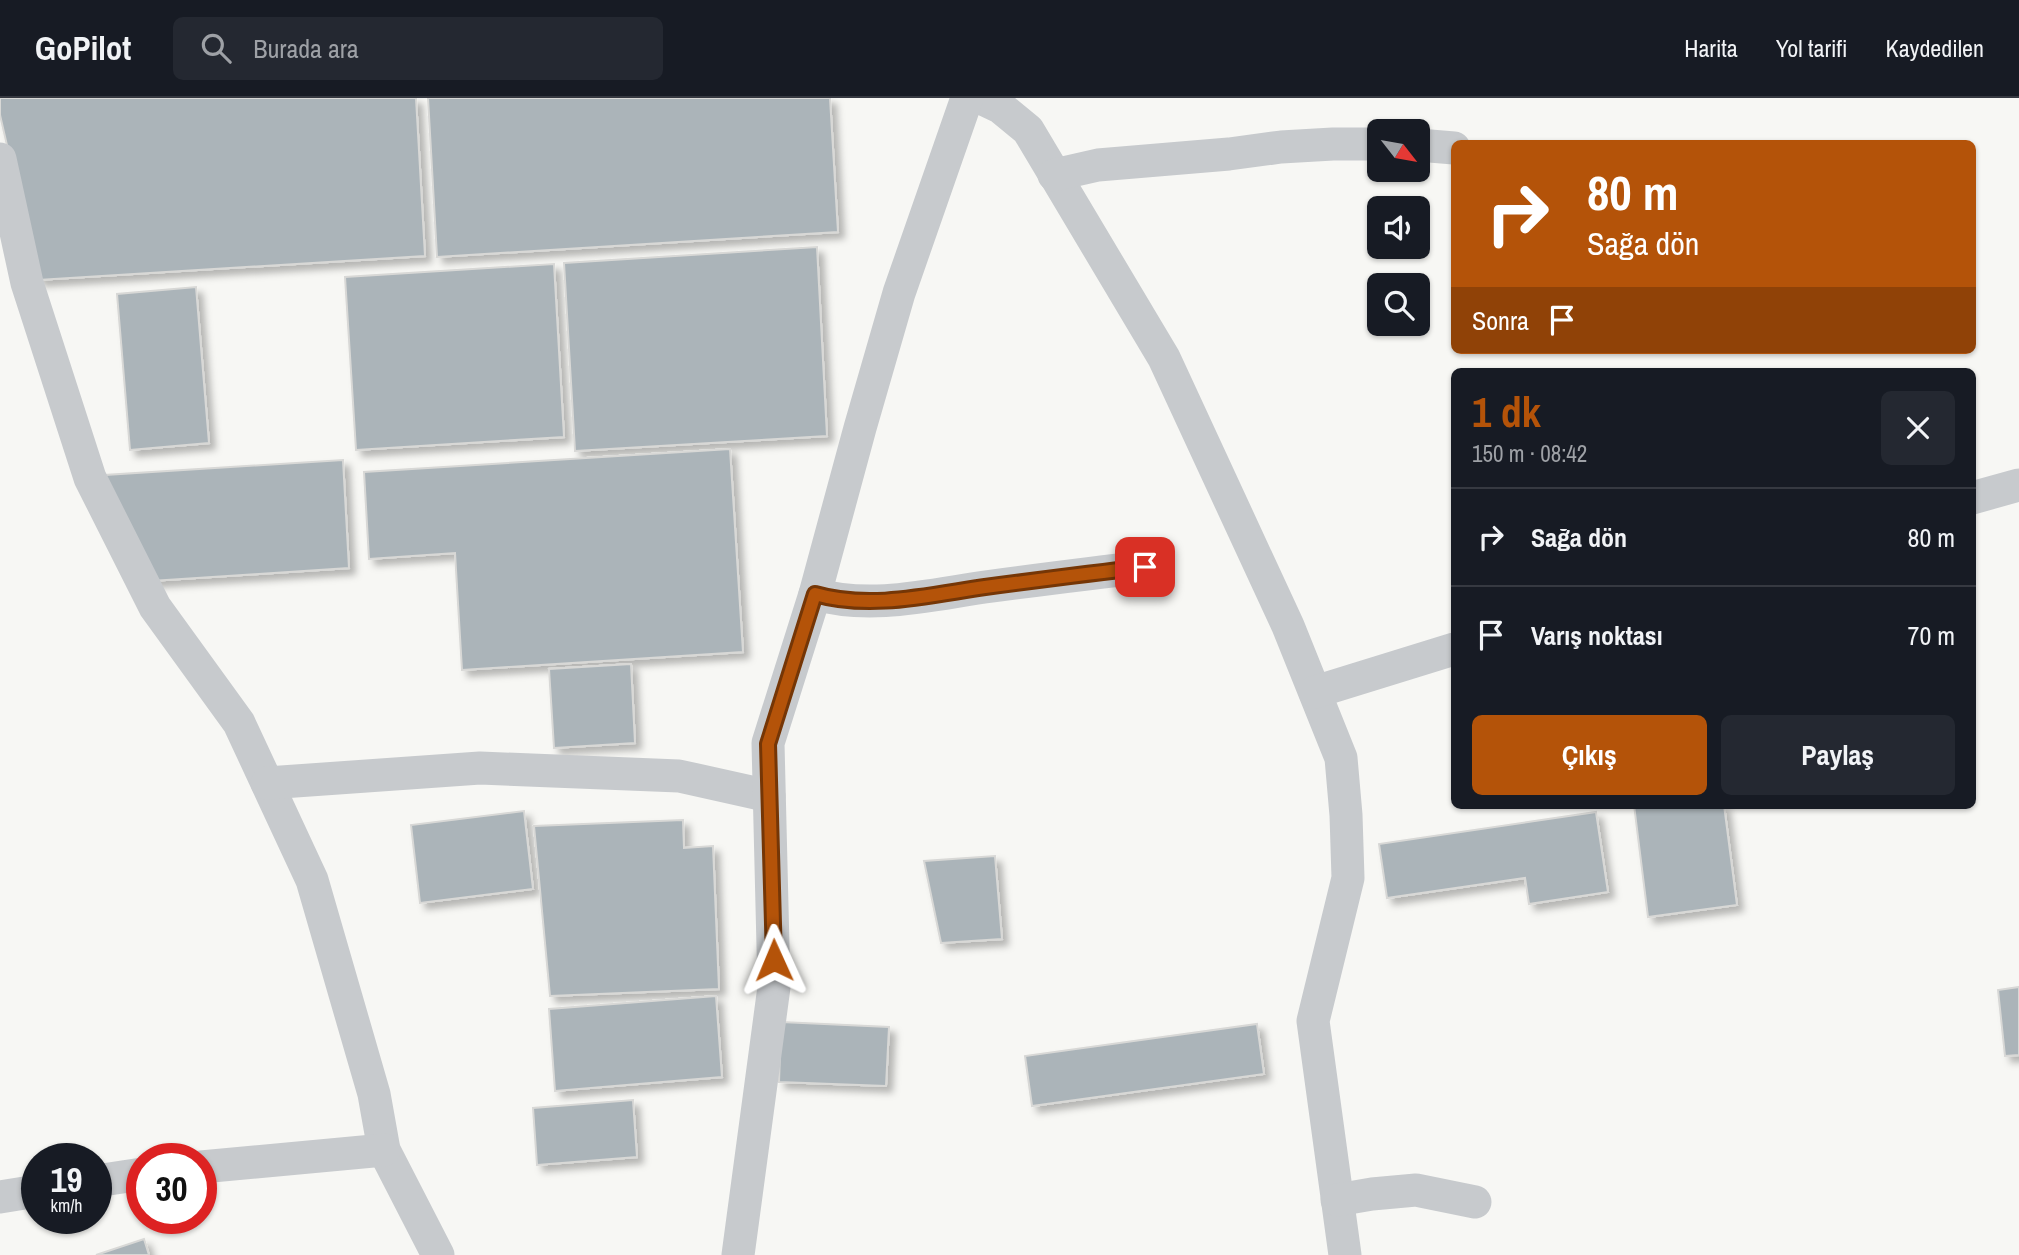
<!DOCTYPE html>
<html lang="tr">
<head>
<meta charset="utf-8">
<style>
  :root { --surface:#171b24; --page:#242831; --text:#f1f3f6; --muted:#9ea1a6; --line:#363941; --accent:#b45309 }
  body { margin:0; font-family:"Archivo Narrow",sans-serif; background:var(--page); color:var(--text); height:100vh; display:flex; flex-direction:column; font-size:26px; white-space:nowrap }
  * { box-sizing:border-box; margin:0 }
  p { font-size:23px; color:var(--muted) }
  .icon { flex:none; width:38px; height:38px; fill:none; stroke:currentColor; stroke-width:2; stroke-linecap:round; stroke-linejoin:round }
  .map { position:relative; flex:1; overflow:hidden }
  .drawer { position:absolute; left:1451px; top:270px; width:525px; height:441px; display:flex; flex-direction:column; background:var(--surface); border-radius:10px; box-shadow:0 2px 5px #0004 }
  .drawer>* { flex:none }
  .guide { position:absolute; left:1451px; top:42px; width:525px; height:214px; border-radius:10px; box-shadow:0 2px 5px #0004; background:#b45309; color:#fff; overflow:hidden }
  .needle { width:46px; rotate:121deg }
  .tools { position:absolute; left:1367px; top:21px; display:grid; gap:14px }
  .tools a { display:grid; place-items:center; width:63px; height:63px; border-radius:10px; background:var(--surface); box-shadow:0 2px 5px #0004; font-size:35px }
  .speed { position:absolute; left:21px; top:1045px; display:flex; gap:14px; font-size:35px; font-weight:700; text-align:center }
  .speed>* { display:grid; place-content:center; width:91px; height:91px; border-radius:50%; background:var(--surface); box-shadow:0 2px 5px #0004; line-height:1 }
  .speed small { font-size:18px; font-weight:400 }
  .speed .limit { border:10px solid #d22; background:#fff; color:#111 }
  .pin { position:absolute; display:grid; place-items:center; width:60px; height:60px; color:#fff; margin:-30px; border-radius:14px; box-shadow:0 4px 10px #0006 }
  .me { position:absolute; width:77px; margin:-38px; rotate:359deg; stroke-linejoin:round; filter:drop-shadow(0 0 5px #0008) }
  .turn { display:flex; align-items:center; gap:24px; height:147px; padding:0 21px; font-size:32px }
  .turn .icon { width:91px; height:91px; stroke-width:2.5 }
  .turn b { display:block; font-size:49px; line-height:60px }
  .then { display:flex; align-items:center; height:66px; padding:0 21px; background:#0003; gap:14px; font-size:26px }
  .round { display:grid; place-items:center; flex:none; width:74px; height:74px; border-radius:10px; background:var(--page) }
  .headline { display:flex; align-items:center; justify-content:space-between; height:119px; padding:0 21px }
  h1 { font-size:42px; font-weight:700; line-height:52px; color:var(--accent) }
  .cta { display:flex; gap:14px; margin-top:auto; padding:14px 21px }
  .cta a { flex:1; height:80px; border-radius:10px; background:var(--accent); color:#fff; font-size:28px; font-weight:700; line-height:80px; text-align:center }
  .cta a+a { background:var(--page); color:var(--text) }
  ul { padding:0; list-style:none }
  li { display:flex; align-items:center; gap:21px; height:98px; padding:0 21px; border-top:2px solid var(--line) }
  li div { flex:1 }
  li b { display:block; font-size:26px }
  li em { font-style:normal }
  header { display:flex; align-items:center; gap:42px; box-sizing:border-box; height:98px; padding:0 35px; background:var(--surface); border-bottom:2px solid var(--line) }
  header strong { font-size:33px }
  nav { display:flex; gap:38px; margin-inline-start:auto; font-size:24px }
  .search { width:490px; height:63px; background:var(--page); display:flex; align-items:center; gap:18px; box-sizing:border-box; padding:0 24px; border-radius:10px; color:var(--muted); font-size:26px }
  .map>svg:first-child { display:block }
  .building { fill:#abb4b9; stroke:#d8d8d6; stroke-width:2; filter:url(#shadow) }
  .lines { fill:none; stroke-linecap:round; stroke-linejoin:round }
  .minor { stroke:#c7cacd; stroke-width:33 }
  .route-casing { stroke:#753606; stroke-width:18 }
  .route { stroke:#b45309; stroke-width:12 }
</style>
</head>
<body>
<header>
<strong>GoPilot</strong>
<div class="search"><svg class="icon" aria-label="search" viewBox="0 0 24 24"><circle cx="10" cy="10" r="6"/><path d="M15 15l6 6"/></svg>Burada ara</div>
<nav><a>Harita</a><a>Yol tarifi</a><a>Kaydedilen</a></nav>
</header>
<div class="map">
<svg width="2019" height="1157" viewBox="0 0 2019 1157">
  <defs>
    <filter id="shadow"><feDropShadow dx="6" dy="6" stdDeviation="3.5" flood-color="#0004"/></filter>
  </defs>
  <rect width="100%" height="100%" fill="#f7f7f4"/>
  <g class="building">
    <path d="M0 0H416L425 158 38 182 0 17Z"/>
    <path d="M428 0H830L838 134 437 159Z"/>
    <path d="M817 149 827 338 575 353 564 165Z"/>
    <path d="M554 166 564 339 356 352 345 179Z"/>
    <path d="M196 189 209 345 130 352 117 196Z"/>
    <path d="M730 351 743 554 462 572 455 455 369 461 364 374Z"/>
    <path d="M343 362 349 470 151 483 105 377Z"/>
    <path d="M631 566 635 645 554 650 549 571Z"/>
    <path d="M1634 707H1724L1737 807 1648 819Z"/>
    <path d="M524 713 533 791 420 805 411 727Z"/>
    <path d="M1596 714 1608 794 1529 806 1525 780 1387 800 1379 746Z"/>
    <path d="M683 722 684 750 713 748 719 891 550 898 534 728Z"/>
    <path d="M995 758 1002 841 941 845 924 763Z"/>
    <path d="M2019 889V957L2005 958 1998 892Z"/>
    <path d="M716 898 722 979 555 993 549 911Z"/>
    <path d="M781 924 889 929 886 988 779 984Z"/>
    <path d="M1257 926 1264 976 1032 1008 1025 958Z"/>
    <path d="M633 1002 637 1059 537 1067 533 1010Z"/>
    <path d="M144 1141 149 1157H96Z"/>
  </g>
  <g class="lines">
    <g class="minor">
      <path d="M981 0 1000 9 1028 32 1164 260 1288 528 1341 660 1346 717 1348 780 1313 923 1345 1157"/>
      <path d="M1418 47 1454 50"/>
      <path d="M0 61 27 185 90 380 155 509 239 625 312 782 374 996 384 1052 438 1157"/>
      <path d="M1054 77 1098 67 1229 56 1281 49 1333 46H1379"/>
      <path d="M1972 400 2019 387"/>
      <path d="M815 496C870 512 930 497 985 489 1038 482 1092 475 1145 469"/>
      <path d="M1315 594 1454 551"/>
      <path d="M267 685 480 670 679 678 769 698"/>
      <path d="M201 1069 384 1052"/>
      <path d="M96 1083 142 1076"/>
      <path d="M0 1099 37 1093"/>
      <path d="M1337 1102 1372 1096 1416 1092 1475 1104"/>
      <path d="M738 1157 774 889 768 645 815 496 860 330 899 195 967 0"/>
    </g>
  </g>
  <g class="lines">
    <g class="route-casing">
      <path id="route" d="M774 862 768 646 815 496C870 512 930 497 985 489 1038 482 1092 475 1145 469"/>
    </g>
    <use href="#route" class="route"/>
  </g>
</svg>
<div class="tools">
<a><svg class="needle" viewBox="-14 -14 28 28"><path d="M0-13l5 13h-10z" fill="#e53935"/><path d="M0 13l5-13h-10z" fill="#9ea1a6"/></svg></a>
<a><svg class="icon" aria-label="sound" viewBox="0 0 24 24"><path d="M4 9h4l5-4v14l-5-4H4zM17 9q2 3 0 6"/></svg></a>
<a><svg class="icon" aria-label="search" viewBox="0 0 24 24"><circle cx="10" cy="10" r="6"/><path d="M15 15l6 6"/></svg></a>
</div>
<div class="speed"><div>19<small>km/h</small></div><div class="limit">30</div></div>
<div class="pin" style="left:1145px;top:469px;background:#d93025"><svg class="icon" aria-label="arrive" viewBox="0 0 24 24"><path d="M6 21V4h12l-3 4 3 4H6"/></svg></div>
<svg class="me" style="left:774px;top:862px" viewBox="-20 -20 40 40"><path d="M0-17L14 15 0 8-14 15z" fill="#b45309" stroke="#fff" stroke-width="4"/></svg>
<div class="guide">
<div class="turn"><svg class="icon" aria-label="right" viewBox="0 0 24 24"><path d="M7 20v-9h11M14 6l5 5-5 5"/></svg><div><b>80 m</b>Sağa dön</div></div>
<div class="then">Sonra<svg class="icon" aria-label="arrive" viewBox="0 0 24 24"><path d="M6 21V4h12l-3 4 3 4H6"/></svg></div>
</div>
<section class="drawer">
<div class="headline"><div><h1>1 dk</h1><p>150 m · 08:42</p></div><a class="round"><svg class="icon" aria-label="close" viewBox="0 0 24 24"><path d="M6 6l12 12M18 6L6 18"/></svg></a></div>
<ul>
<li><svg class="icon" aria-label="right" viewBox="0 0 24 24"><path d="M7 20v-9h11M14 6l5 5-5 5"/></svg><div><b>Sağa dön</b></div><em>80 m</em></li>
<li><svg class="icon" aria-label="arrive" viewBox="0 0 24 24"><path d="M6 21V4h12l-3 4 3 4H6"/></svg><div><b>Varış noktası</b></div><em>70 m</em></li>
</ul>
<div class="cta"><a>Çıkış</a><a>Paylaş</a></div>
</section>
</div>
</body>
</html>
